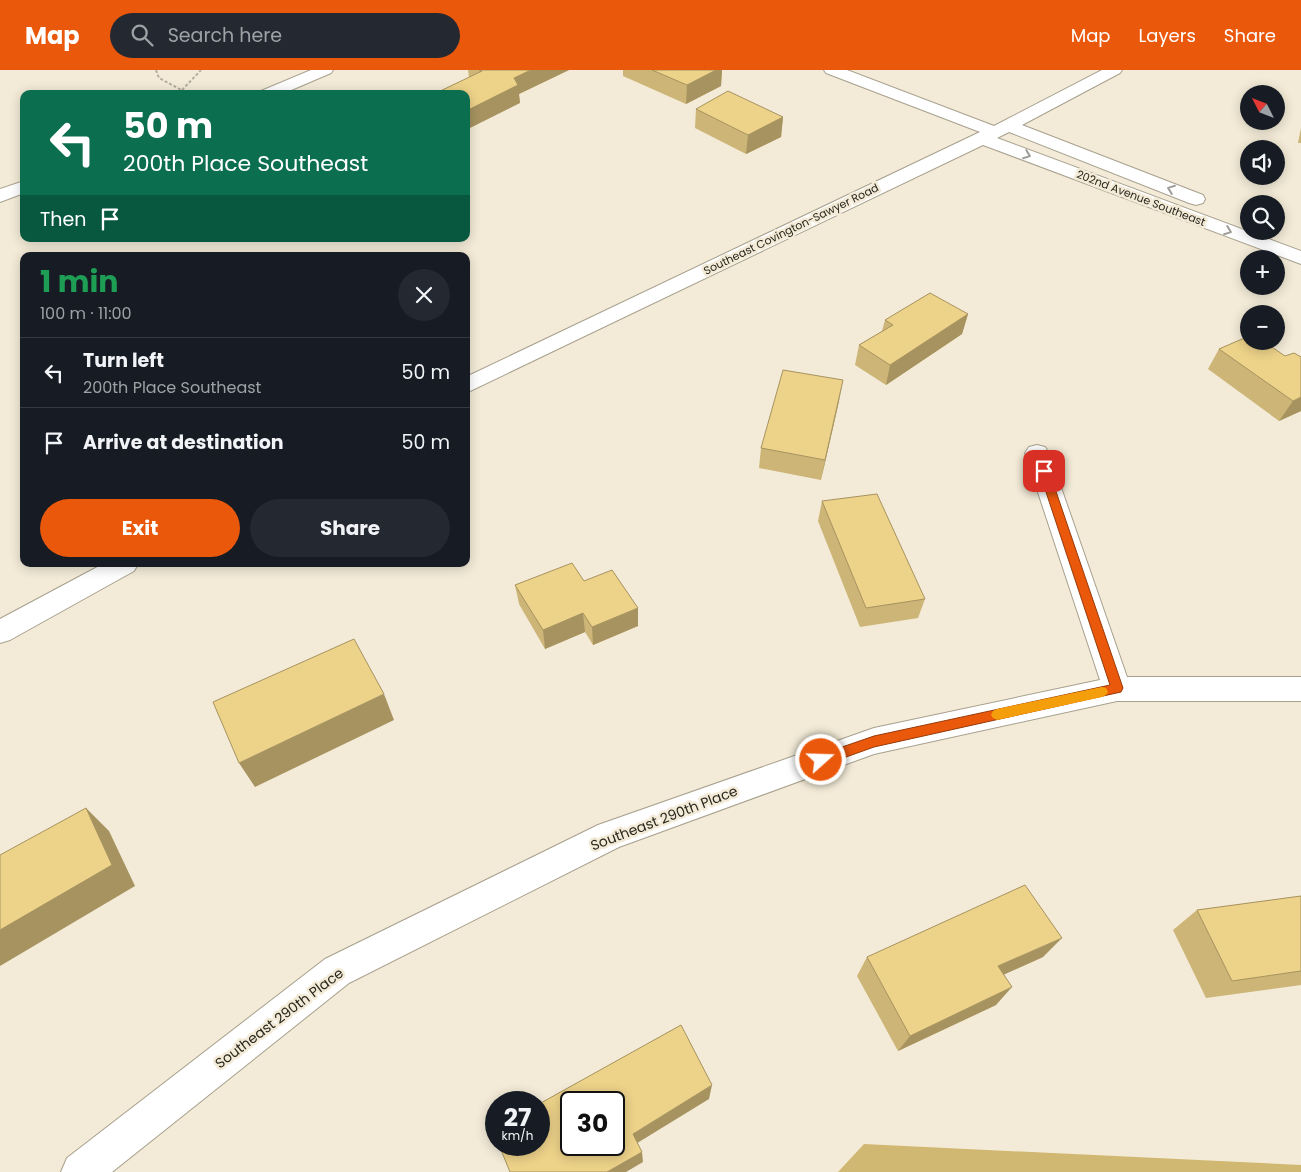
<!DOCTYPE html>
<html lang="en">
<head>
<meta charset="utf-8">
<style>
  :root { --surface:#171b24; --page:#242831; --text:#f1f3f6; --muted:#9ea1a6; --line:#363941; --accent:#ea580c }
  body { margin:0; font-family:Poppins,sans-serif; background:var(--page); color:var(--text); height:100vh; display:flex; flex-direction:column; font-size:19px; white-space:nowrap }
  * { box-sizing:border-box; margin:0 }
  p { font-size:16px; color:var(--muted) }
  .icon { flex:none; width:28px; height:28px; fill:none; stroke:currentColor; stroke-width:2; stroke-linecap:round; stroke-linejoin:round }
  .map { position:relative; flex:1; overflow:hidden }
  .panel { position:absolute; left:20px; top:182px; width:450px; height:315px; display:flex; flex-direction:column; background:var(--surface); border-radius:10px; box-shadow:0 2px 12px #0003 }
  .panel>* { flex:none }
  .guide { position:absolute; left:20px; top:20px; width:450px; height:152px; border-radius:10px; box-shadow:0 2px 12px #0003; background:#0b6e4f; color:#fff; overflow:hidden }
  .needle { width:32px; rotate:312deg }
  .controls { position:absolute; left:1240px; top:15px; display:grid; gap:10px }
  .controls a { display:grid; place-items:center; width:45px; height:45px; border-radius:50%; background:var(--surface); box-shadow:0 2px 12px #0003; font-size:25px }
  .speed { position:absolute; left:485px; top:1021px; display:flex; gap:10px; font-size:25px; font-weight:700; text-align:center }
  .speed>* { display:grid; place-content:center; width:65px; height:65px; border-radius:50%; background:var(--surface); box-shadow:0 2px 12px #0003; line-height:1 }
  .speed small { font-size:12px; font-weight:400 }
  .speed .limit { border:2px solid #111; border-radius:8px; background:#fff; color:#111 }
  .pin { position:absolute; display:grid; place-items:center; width:42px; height:42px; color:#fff; margin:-21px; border-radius:10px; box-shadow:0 2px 8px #0006 }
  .me { position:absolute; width:55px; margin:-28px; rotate:70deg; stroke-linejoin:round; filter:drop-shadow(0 0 4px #0008) }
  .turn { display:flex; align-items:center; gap:18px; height:105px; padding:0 20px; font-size:22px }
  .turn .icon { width:65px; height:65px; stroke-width:2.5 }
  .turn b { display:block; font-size:35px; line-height:42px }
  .then { display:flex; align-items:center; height:48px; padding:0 20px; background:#0003; gap:10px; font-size:19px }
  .round { display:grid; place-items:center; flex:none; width:52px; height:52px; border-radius:26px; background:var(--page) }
  .head { display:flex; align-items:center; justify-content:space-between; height:85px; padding:0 20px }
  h1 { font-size:30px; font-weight:700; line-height:38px; color:#1e9e55 }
  .action { display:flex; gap:10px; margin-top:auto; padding:10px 20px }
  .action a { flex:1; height:58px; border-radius:30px; background:var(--accent); color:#fff; font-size:20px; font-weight:700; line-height:58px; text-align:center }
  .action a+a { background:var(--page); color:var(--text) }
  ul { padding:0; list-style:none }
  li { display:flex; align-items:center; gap:15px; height:70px; padding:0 20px; border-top:1px solid var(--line) }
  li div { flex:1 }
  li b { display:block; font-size:19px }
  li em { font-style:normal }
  header { display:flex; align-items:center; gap:30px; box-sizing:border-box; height:70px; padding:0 25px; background:var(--accent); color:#fff }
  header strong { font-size:24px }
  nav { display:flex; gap:28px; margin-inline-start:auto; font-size:18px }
  .search { width:350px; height:45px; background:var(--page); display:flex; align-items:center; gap:12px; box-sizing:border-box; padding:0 18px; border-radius:28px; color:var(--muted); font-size:19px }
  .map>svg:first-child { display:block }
  .green { fill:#d1b872 }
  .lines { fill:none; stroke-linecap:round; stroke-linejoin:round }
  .minor-casing { stroke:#a7a08d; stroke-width:2 }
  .path { stroke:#b4ae9d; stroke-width:2; stroke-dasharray:3 2; stroke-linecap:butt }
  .minor { fill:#fff; fill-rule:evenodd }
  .wall { fill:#ccb576 }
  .shaded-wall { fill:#a69360 }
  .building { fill:#edd289; stroke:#a69360; fill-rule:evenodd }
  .oneway { stroke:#9f9d9a }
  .route { fill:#ea580c; stroke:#983908 }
  .slow { fill:#f59e0b }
  .labels { text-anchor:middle; stroke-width:5; stroke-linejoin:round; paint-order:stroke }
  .far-street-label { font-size:11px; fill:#29261e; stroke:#f3ebd7 }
  .street-label { font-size:14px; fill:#29261e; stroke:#f3ebd7 }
</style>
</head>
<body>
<header>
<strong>Map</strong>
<div class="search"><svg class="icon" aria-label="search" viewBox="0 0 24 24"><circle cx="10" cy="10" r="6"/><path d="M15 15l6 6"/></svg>Search here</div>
<nav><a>Map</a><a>Layers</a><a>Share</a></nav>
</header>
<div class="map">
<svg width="1301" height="1102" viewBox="0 0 1301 1102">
  <rect width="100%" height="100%" fill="#f3ebd7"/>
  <path class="green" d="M864 1074 1301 1095V1102H838Z"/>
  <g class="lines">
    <g class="minor-casing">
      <g id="minor">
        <path d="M311 0H333L331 3 282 24H259L261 21Z"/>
        <path d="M824 0H847L994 56 1102 0H1122L1120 3 1022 55 1203 125 1205 129 1203 133 1196 135 1189 133 1009 62 997 68 1301 181V194L983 75 466 323V307L980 62 826 3Z"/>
        <path d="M24 111V123L0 132V119Z"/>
        <path d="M1037 375 1045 377 1049 383 1127 607H1301V631H1117L874 684 619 777 349 913 112 1102H61L67 1088 325 889 598 755 874 658 1100 610 1025 383 1029 377Z"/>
        <path d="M103 494H138L134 501 10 570 0 573V549Z"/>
      </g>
    </g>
    <g class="path">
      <path d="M156 0 159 8 189 24"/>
      <path d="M182 20 201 0"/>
    </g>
    <use href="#minor" class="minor"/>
  </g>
  <g class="wall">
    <path d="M468 0H569L519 24 520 33 469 7Z"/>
    <path d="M623 0H722L721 16 686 34 623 6Z"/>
    <path d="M696 39 783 47 781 67 746 84 695 58Z"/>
    <path d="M1301 58V73H1298Z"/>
    <path d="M968 244 962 264 886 315 855 295 859 275 882 261 885 250Z"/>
    <path d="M1249 266 1301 341 1279 351 1208 299 1219 279Z"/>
    <path d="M839 331 821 410 759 398 761 378Z"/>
    <path d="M822 431 925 529 918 548 860 557 818 451Z"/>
    <path d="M584 511 638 556 593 575 585 562 545 579 519 534 515 515Z"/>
    <path d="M1301 826V915L1206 928 1173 860 1197 840Z"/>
    <path d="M867 887H1043L1004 904 996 935 898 981 857 906Z"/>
  </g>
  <g class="shaded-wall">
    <path d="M531 0H569L519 24 520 33 466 60V41L514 8Z"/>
    <path d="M716 0H722L721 16 686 34 687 15Z"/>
    <path d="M783 47 781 67 746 84 748 65Z"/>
    <path d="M968 244 962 264 886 315 890 295Z"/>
    <path d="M843 310 839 331 821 410 825 390Z"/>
    <path d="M1301 327V341L1279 351 1293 331Z"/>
    <path d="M638 538V556L593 575 592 557Z"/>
    <path d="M583 543 585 562 545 579 543 560Z"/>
    <path d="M384 624 394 650 255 717 239 693Z"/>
    <path d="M86 738 109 761 135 816 0 896V860Z"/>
    <path d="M1062 868 1043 887 983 914 998 896Z"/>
    <path d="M1012 917 996 935 898 981 910 966Z"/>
    <path d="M712 1015 709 1029 634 1075 633 1064Z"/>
    <path d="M642 1082 643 1092 626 1102H607Z"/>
  </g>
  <g class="building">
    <path d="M479 0H531L514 8 518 15 466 41V24H434L482 1Z"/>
    <path d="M652 0H716L687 15Z"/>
    <path d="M728 21 783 47 748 65 696 39Z"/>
    <path d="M930 223 968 244 890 295 859 275 893 255 885 250Z"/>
    <path d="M1249 266V271H1263L1285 286 1294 283 1301 287V327L1293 331 1219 279Z"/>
    <path d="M783 300 843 310 825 390 761 378Z"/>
    <path d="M877 424 925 529 866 538 822 431Z"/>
    <path d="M572 493 584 511 612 500 638 538 592 557 583 543 543 560 515 515Z"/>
    <path d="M354 569 384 624 239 693 213 632Z"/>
    <path d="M86 738 112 795 0 860V785Z"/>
    <path d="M1025 815 1062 868 998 896 1012 917 910 966 867 887Z"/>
    <path d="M1301 826V901L1232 911 1197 840Z"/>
    <path d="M681 955 712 1015 633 1064 642 1082 607 1102H510L499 1075H539V1034ZM571 1032H614V1075H571Z"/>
    <path d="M496 1058V1067L493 1059Z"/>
  </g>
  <defs><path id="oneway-chevron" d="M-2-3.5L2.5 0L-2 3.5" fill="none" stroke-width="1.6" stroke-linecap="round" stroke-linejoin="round" transform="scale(1.25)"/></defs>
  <g class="oneway">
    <use href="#oneway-chevron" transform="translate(1027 85) rotate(21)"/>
    <use href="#oneway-chevron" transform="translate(1171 119) rotate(-159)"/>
    <use href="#oneway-chevron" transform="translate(1228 161) rotate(21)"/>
  </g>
  <path class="route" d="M1044 397 1049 401 1123 618 1121 622 874 677 821 696 816 694 814 690 816 686 874 666 1110 615 1039 401Z"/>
  <path class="slow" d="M1102 617 1106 618 1108 622 1106 625 1102 627 997 650 993 648 991 645 993 641 997 639Z"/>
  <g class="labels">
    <g class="far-street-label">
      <text transform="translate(1141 128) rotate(21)" y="4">202nd Avenue Southeast</text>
      <text transform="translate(791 159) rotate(-26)" y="4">Southeast Covington-Sawyer Road</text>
    </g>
    <g class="street-label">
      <text transform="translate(664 748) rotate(-21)" y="5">Southeast 290th Place</text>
      <text transform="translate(279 948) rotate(-37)" y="5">Southeast 290th Place</text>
    </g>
  </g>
</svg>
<div class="controls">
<a><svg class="needle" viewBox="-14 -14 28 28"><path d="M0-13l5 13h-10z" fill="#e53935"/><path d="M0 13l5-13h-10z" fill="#9ea1a6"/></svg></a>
<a><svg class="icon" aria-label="sound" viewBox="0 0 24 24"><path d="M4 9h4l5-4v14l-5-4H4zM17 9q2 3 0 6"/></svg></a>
<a><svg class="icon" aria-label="search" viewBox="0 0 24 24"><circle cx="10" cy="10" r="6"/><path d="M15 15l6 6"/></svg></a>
<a>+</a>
<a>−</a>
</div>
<div class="speed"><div>27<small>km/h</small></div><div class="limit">30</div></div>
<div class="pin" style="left:1044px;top:401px;background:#d93025"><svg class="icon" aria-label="arrive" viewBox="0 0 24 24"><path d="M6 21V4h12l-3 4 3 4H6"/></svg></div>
<svg class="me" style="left:821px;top:690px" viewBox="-20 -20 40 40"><circle r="17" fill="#ea580c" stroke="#fff" stroke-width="3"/><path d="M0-11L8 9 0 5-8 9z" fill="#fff"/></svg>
<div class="guide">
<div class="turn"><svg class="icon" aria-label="left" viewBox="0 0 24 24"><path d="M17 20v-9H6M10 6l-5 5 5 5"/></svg><div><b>50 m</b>200th Place Southeast</div></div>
<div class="then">Then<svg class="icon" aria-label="arrive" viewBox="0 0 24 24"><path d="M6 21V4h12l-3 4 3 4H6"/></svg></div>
</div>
<section class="panel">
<div class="head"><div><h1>1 min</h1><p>100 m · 11:00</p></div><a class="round"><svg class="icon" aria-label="close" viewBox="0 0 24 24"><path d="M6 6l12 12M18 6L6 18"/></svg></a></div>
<ul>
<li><svg class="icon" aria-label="left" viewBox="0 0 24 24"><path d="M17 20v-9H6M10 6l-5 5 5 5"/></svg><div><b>Turn left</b><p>200th Place Southeast</p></div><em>50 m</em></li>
<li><svg class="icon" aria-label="arrive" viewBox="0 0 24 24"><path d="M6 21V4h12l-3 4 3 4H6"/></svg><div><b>Arrive at destination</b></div><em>50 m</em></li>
</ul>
<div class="action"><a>Exit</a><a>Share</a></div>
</section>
</div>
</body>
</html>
